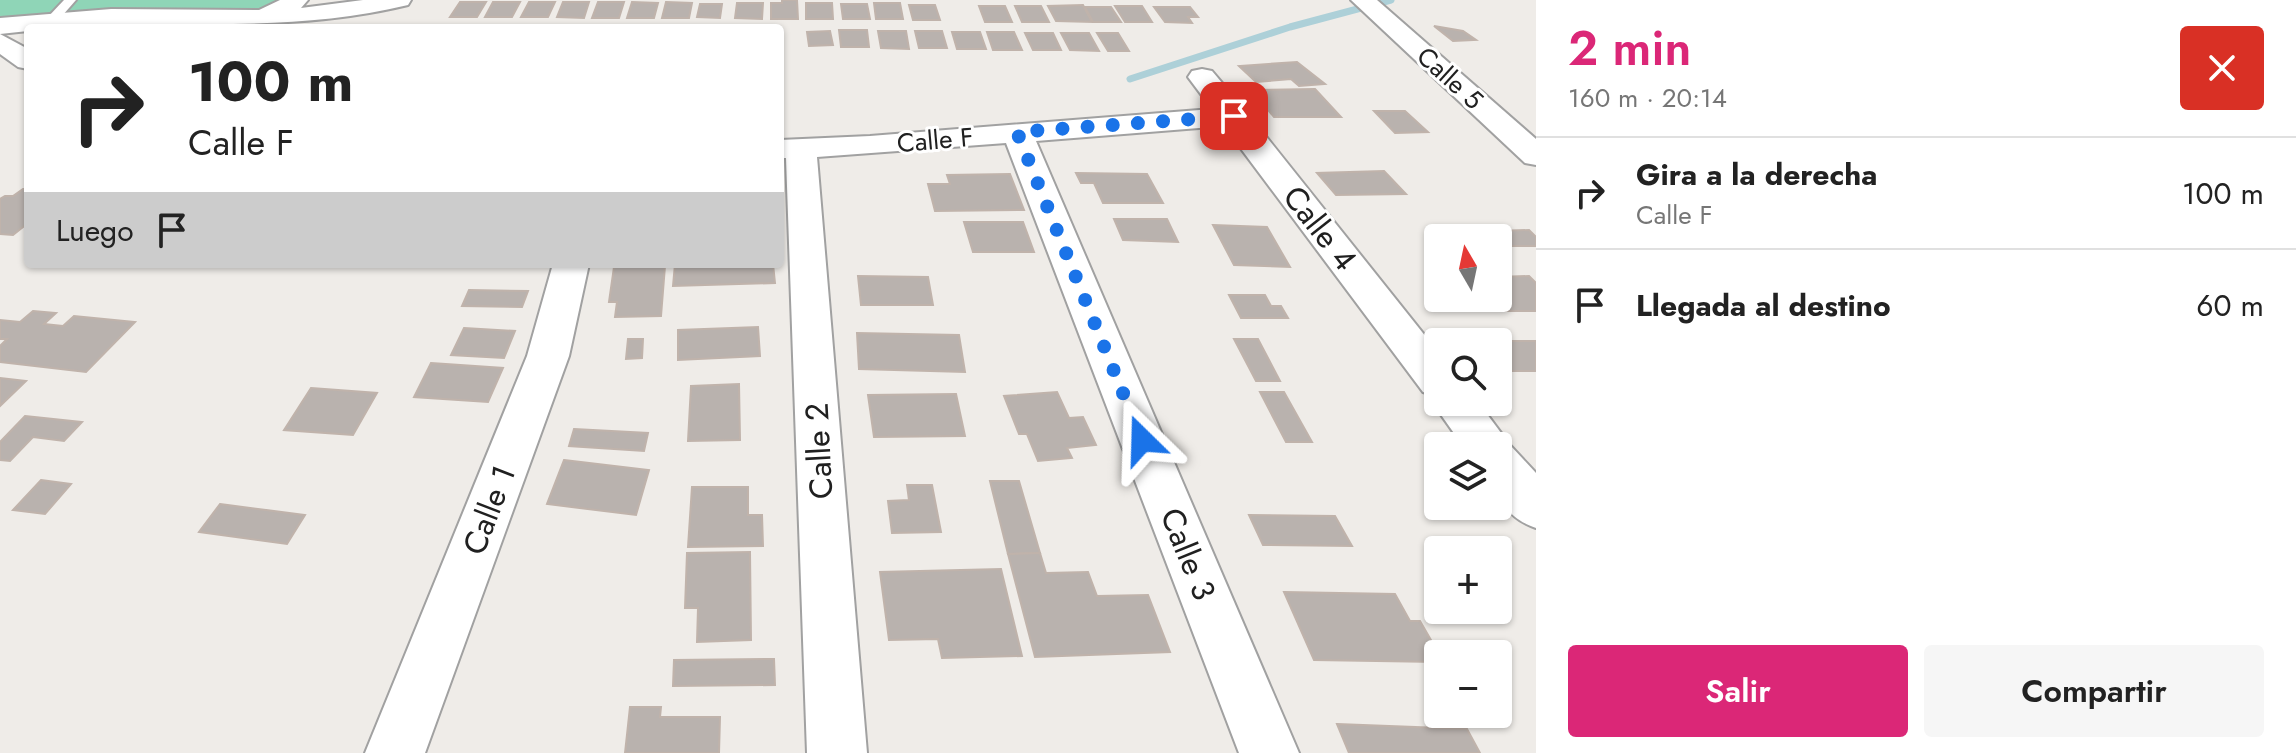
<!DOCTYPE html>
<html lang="es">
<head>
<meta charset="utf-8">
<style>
  :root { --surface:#fff; --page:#f6f6f6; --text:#222; --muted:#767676; --line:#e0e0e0; --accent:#db2777 }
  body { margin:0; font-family:Jost,sans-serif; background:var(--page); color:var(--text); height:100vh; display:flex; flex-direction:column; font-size:30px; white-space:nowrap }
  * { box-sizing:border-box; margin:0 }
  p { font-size:26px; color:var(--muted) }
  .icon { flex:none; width:44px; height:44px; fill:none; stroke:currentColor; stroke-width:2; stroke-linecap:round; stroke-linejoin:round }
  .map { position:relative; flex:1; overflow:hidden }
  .details { display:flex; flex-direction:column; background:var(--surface); width:760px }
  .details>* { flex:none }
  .guide { position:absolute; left:24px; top:24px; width:760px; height:244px; border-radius:8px; box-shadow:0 2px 6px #0004; background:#fff; color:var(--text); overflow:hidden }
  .needle { width:52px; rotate:351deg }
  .tools { position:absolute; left:1424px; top:224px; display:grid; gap:16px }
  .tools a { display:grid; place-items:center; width:88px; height:88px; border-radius:8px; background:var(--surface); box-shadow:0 2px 6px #0004; font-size:40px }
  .pin { position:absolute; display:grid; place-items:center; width:68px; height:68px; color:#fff; margin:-34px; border-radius:16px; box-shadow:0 4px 12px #0006 }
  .me { position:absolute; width:88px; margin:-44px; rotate:338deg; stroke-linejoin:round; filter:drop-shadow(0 0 6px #0008) }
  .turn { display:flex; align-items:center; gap:28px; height:168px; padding:0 32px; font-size:36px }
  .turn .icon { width:104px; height:104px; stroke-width:2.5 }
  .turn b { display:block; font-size:56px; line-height:68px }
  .then { display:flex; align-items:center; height:76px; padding:0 32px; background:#0003; gap:16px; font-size:30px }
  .round { display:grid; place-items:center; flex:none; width:84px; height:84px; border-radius:8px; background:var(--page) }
  .overview { display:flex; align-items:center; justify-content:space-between; height:136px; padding:0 32px }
  h1 { font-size:48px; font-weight:600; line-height:60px; color:var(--accent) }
  .button { display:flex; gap:16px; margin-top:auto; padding:16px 32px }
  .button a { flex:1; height:92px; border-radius:8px; background:var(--accent); color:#fff; font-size:32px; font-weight:600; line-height:92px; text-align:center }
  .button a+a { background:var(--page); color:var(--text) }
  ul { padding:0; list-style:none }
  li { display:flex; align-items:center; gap:24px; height:112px; padding:0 32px; border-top:2px solid var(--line) }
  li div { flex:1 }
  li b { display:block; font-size:30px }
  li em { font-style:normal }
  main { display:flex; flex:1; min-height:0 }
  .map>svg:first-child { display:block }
  .pitch { fill:#8fd5b7 }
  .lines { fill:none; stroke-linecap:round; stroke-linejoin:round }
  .stream { stroke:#add0d8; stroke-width:7 }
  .building { fill:#b9b2ae; stroke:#c0b3ab; stroke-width:2 }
  .lane-casing { stroke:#a1a1a1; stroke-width:4 }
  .street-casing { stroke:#a1a1a1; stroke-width:4 }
  .lane { fill:#fff; fill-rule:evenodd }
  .street { fill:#fff; fill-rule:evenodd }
  .route { stroke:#1a73e8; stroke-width:14; stroke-dasharray:0 25.2 }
  .labels { text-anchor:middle; stroke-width:6; stroke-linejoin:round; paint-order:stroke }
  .far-street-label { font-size:26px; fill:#202020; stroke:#fff }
  .street-label { font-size:32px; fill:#202020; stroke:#fff }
</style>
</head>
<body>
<main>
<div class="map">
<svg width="1536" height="753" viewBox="0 0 1536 753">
  <rect width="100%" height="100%" fill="#efece8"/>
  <path class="pitch" d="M0 0H282L266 12 165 8 74 11 0 19Z"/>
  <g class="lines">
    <path class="stream" d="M1130 79 1290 27 1391 0"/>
  </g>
  <g class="building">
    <path d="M782 0H797L798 19H771V3H782Z"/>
    <path d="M460 2H486L477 17H450Z"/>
    <path d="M493 2H520L512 17H485Z"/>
    <path d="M529 2H555L548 17H521Z"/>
    <path d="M563 2H589L584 18 557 17Z"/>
    <path d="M598 2H624L619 18H592Z"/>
    <path d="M632 2 658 3 654 18H627Z"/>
    <path d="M666 2 692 3 689 18H662Z"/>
    <path d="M737 3H763L762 19 735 18Z"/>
    <path d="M806 3H832L833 19H806Z"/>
    <path d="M874 3H900L903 19H876Z"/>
    <path d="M700 4H722L720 18 697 17Z"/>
    <path d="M841 4H867L870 19H843Z"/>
    <path d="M909 5H935L940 20H913Z"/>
    <path d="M1083 5 1092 22 1056 21 1048 6Z"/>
    <path d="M979 6H1005L1012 22H985Z"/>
    <path d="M1015 6H1041L1049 22H1022Z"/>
    <path d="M1115 6H1142L1152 22H1125Z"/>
    <path d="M1085 7H1111L1121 22H1093Z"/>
    <path d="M1154 7H1190L1198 17H1188L1192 23 1165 22Z"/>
    <path d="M1434 26 1463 31 1476 40 1453 41Z"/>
    <path d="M839 30H867L869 47H841Z"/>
    <path d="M830 31 833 45 809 46 807 32Z"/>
    <path d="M878 31H906L909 49 881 48Z"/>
    <path d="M915 31H942L947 48H919Z"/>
    <path d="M952 32H980L986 49H957Z"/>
    <path d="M987 32H1014L1022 50H993Z"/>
    <path d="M1025 33H1053L1061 50H1033Z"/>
    <path d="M1061 33H1089L1099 51 1070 50Z"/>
    <path d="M1097 33H1118L1129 51H1108Z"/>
    <path d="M1297 62 1325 84 1299 86 1291 79 1256 82 1239 66Z"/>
    <path d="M1315 89 1341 117H1274L1251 90Z"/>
    <path d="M1374 111H1405L1428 132 1395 133Z"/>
    <path d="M1384 171 1406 194 1336 195 1317 173Z"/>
    <path d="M1076 173 1147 174 1163 203H1103L1094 183H1081Z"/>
    <path d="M1010 174 1024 210 935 211 928 184H950L947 175Z"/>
    <path d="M23 189H28V223L13 235 0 234V199L5 196H13Z"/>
    <path d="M1114 219H1167L1178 242 1123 240Z"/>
    <path d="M964 222H1023L1034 252H973Z"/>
    <path d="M1213 225 1267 227 1290 267 1234 265Z"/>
    <path d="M1529 230 1536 237V246H1510L1494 231Z"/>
    <path d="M675 264H773L775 283 673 286Z"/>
    <path d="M665 266 661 316 615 317 617 302H609L614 267Z"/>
    <path d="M858 276 928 277 933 305H861Z"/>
    <path d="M1529 276 1536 283V311H1502L1490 298H1498V277Z"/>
    <path d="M469 290 528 291 522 307 462 306Z"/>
    <path d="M1229 295H1265L1271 306H1281L1288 318H1241Z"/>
    <path d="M33 311 56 313 44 324 63 326 74 316 135 322 86 372 0 362V346L7 339H0V320L20 322Z"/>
    <path d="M758 327 760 356 678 360V330Z"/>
    <path d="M464 328 515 331 504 358 451 355Z"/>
    <path d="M857 333 959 335 965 372 859 369Z"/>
    <path d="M628 339H643L642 358 626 359Z"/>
    <path d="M1234 339H1258L1280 381H1256Z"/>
    <path d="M1482 341H1536V371H1507L1498 361V342Z"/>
    <path d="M431 363 503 368 488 402 414 397Z"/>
    <path d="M0 378 26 381 0 406Z"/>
    <path d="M739 384 740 440 688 441 691 386Z"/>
    <path d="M311 388 377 393 353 435 284 430Z"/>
    <path d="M1057 392 1069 418 1083 417 1096 445 1067 448 1072 458 1038 461 1027 434H1019L1004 396Z"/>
    <path d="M1260 392H1284L1312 442H1286Z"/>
    <path d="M956 394 965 436 874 437 868 395Z"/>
    <path d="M25 416 82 422 64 441 33 437 10 461 0 460V442Z"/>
    <path d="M574 429 648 433 644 451 569 446Z"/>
    <path d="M564 460 649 470 636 515 547 504Z"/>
    <path d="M41 480 71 484 45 514 13 510Z"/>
    <path d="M990 481H1019L1040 553 1008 554Z"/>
    <path d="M907 485H932L941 532 892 533 888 501 909 500Z"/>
    <path d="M692 487H748V515H762L763 546 688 547Z"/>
    <path d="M220 504 305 515 287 544 199 532Z"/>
    <path d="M1249 515 1335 516 1352 546 1263 545Z"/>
    <path d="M750 552 751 640 697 642 698 608H685L687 553Z"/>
    <path d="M1040 553 1046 573 1088 572 1097 596 1148 595 1170 652 1035 657 1008 554Z"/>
    <path d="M1001 569 1022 656 942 658 938 639 889 640 880 572Z"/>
    <path d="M1284 592 1395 594 1410 621H1420L1439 654 1438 662 1314 660Z"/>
    <path d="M774 659 775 685 673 686 674 660Z"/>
    <path d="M630 707H661L660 717H720L719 753H625Z"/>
    <path d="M1337 724 1467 729 1480 753H1349Z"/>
  </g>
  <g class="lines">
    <g class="lane-casing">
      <path id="lane" d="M64 0H76L55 24H47V18Z"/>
    </g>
    <g class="street-casing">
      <g id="street">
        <path d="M280 0H308L301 8 363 0H411L408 5C310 29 214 23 114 25 85 25 57 28 28 28V31L0 34V18L111 9 259 10Z"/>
        <path d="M1351 0H1377L1536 139V165L1525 163Z"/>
        <path d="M0 34 28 49V69L18 67 0 54Z"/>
        <path d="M1202 69 1212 71 1245 110 1438 352V402H1478L1510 445 1536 473V528C1493 513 1498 484 1498 446H1463L1432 402 1436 396 1423 392 1224 126 1036 141 1299 753H1239L1006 143 817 157 867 753H807L786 158H780V140L870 136 1212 109 1188 77 1192 71Z"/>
        <path d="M553 264H589L569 356 425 753H365L527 356Z"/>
      </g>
    </g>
    <use href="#lane" class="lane"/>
    <use href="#street" class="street"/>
  </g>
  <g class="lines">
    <path class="route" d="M1142 440 1017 132 1234 116"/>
  </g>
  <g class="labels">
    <g class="far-street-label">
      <text transform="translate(1450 78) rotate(42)" y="9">Calle 5</text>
      <text transform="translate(935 140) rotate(-5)" y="9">Calle F</text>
    </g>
    <g class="street-label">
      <text transform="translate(1320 228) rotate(52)" y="11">Calle 4</text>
      <text transform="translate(819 451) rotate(-93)" y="11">Calle 2</text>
      <text transform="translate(489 510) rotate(-69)" y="11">Calle 1</text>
      <text transform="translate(1188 554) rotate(68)" y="11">Calle 3</text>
    </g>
  </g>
</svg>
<div class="tools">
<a><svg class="needle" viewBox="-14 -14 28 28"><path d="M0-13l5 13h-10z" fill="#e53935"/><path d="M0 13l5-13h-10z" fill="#767676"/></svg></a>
<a><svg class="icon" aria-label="search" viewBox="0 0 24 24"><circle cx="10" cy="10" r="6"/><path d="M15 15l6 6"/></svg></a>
<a><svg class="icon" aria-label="layers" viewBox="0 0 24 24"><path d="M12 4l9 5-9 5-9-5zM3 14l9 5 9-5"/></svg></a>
<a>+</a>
<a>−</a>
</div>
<div class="pin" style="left:1234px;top:116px;background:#d93025"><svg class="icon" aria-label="arrive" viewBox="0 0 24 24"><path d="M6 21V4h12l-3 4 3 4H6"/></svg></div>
<svg class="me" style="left:1142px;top:440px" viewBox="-20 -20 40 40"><path d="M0-17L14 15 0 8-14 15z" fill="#1a73e8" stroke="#fff" stroke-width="4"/></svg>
<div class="guide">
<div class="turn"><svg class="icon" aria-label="right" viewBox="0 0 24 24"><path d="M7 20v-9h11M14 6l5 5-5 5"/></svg><div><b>100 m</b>Calle F</div></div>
<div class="then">Luego<svg class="icon" aria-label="arrive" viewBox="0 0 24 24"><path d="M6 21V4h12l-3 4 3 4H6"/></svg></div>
</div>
</div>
<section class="details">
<div class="overview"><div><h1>2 min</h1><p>160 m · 20:14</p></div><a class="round" style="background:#d93025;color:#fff"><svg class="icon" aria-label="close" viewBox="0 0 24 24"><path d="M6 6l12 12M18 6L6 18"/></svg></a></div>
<ul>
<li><svg class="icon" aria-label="right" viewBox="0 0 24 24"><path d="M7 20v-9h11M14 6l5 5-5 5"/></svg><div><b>Gira a la derecha</b><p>Calle F</p></div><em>100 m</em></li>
<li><svg class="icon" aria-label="arrive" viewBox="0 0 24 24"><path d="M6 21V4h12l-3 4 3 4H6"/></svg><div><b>Llegada al destino</b></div><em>60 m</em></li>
</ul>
<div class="button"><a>Salir</a><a>Compartir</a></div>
</section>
</main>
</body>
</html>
